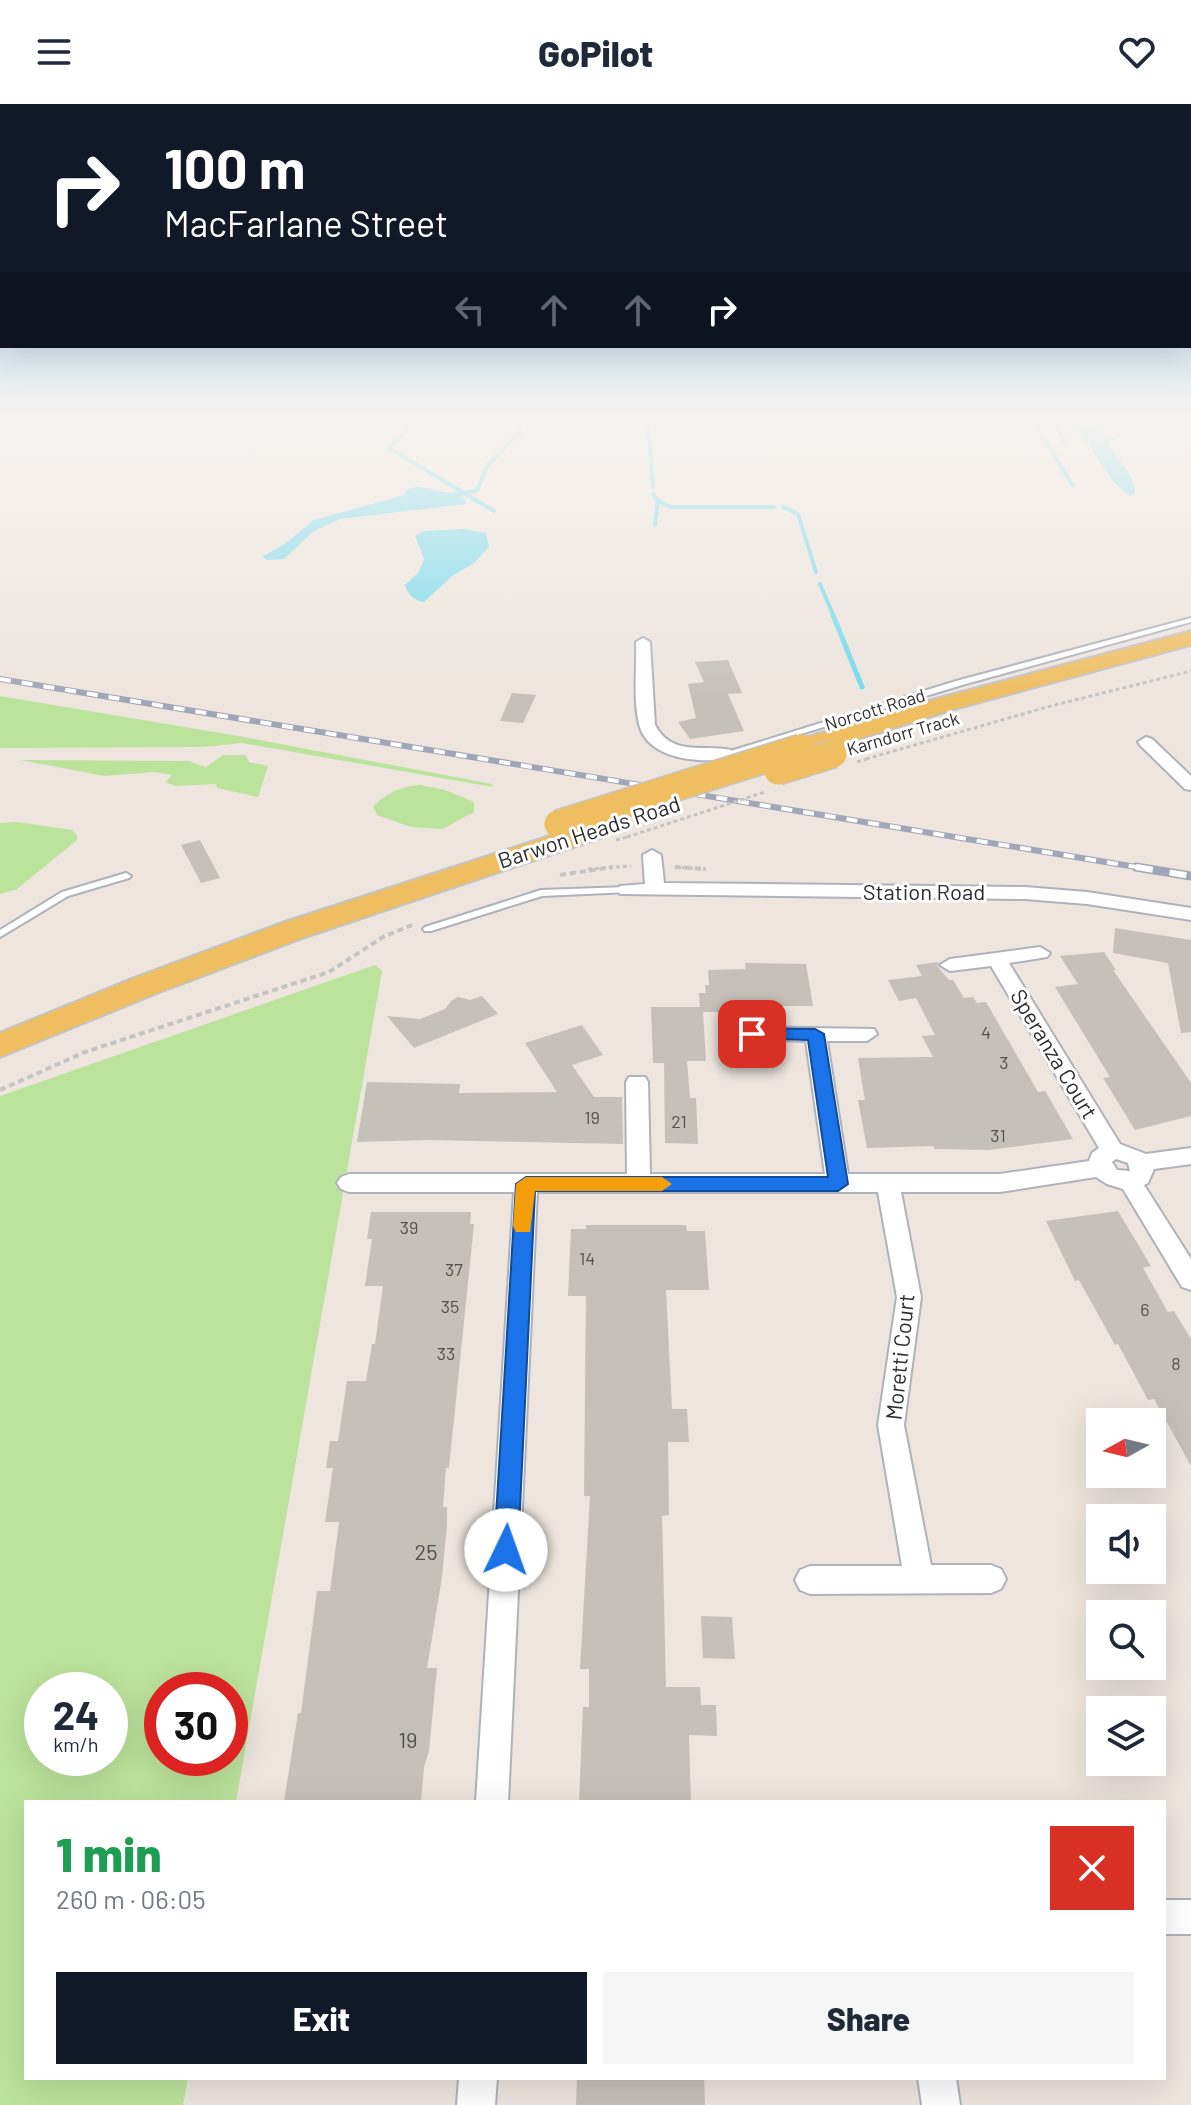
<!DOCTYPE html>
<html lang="en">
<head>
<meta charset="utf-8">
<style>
  :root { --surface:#fff; --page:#f6f6f7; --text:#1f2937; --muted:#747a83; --accent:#111827 }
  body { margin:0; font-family:Barlow,sans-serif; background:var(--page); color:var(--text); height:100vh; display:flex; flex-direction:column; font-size:30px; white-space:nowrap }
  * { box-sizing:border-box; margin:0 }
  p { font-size:26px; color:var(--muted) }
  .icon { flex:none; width:44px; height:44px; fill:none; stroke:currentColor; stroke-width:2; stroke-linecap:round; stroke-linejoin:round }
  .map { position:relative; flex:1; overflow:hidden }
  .panel { position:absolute; left:24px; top:1696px; width:1142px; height:280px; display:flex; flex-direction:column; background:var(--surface); border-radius:0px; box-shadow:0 8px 32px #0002 }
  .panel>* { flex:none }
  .banner { position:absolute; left:0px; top:0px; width:1192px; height:244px; box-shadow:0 8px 32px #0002; background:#111827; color:#fff; overflow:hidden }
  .needle { width:52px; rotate:262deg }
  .tools { position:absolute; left:1086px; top:1304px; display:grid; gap:16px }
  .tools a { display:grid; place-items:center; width:80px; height:80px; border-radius:0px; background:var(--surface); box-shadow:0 8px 32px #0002; font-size:40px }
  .speed { position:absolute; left:24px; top:1568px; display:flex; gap:16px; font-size:40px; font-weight:700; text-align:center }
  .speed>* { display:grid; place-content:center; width:104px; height:104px; border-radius:50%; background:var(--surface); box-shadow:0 8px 32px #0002; line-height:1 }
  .speed small { font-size:20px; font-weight:400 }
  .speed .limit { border:12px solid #d22; background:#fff; color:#111 }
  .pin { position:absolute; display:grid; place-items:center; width:68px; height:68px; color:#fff; margin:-34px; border-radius:16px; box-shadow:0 4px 12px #0006 }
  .me { position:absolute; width:88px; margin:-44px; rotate:3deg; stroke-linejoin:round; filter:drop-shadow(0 0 6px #0008) }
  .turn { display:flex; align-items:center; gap:28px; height:168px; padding:0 32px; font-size:36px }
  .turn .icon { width:104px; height:104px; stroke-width:2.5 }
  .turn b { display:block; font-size:56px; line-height:68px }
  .lanes { display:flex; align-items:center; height:76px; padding:0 32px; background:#0003; justify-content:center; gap:40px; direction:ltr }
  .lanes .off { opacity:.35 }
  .round { display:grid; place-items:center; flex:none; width:84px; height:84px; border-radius:0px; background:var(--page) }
  .summary { display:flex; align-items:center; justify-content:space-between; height:136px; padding:0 32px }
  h1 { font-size:48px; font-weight:800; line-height:60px; color:#1e9e55 }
  .cta { display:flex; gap:16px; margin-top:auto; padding:16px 32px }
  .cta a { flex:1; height:92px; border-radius:0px; background:var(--accent); color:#fff; font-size:32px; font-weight:800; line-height:92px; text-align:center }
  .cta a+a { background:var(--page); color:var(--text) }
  header { display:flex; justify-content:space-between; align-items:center; height:104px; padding:0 32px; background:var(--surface); font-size:36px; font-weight:800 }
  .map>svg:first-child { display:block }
  .green { fill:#bce39c; fill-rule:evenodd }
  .water { fill:#73daed }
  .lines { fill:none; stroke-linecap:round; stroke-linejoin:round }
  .stream-far1 { stroke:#73daed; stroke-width:4 }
  .stream { stroke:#73daed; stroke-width:5 }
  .building { fill:#c6c0ba }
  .lane-casing { stroke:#aeb2bc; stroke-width:4 }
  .street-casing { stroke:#aeb2bc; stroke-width:4 }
  .primary-casing { stroke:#c4c4c4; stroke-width:4 }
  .path-far1 { stroke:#c4c4c4; stroke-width:3; stroke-dasharray:4 3; stroke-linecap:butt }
  .path { stroke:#c4c4c4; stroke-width:4; stroke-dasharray:6 4; stroke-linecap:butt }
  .lane { fill:#fff; fill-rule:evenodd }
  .street { fill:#fff; fill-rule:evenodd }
  .primary { fill:#efbe61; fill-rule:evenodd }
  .rail-far1-casing { stroke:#a1a6b6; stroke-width:6 }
  .rail-casing { stroke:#a1a6b6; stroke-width:9 }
  .rail-far1 { stroke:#fff; stroke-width:4; stroke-dasharray:11; stroke-linecap:butt }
  .rail { stroke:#fff; stroke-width:6; stroke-dasharray:17; stroke-linecap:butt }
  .primary-bridge-casing { stroke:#c4c4c4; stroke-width:30; stroke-linecap:butt }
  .path-bridge { stroke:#c4c4c4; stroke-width:3; stroke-dasharray:4 3; stroke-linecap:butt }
  .primary-bridge { stroke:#efbe61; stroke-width:27 }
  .route { fill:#1a73e8; stroke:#114b97; stroke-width:2 }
  .slow { fill:#f59e0b }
  .labels { text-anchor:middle; stroke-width:6; stroke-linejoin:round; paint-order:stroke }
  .far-street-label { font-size:18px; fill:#2c2c2c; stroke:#fff }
  .number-label { font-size:18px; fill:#525150 }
  .street-label { font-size:22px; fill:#2c2c2c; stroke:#fff }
  .near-number-label { font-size:22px; fill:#525150 }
</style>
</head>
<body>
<header><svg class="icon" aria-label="menu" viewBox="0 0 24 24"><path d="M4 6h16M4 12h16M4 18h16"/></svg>GoPilot<svg class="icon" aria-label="heart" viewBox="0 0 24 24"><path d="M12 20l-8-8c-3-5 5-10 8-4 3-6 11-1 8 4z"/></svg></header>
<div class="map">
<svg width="1191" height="2001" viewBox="0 0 1191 2001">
  <rect width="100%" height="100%" fill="#ede5de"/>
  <g class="green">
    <path d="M0 592 244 633 492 680 493 683 242 639 203 643 0 644Z"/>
    <path d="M223 651H245L249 658 268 662 258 693 217 684 216 680 175 682 166 678 172 671 154 668 104 672 20 656 188 657 206 663Z"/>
    <path d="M420 681 445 686 474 698V708L442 725 411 723 377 711 373 702C389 689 399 682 420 681Z"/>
    <path d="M17 718 72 726 77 731V736L17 785 0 790V719Z"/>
    <path d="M375 861 382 867 236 1698H26V1974H188L183 2001H0V992ZM42 1586H110V1654H42ZM162 1586H230V1654H162Z"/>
  </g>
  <g class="water">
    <path d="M1070 314H1092L1103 331 1117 335 1107 340C1118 354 1134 371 1135 389L1129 392 1112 376Z"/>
    <path d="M417 383C431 383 443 391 457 388L466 397V400L340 415 314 427 284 455 267 456 262 453 286 439 314 416 405 391V386Z"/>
    <path d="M464 425 486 429 489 443 474 459 452 472 424 498C415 497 407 490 405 481L419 468 424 455 415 432 424 427Z"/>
  </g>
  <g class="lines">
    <g class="stream-far1">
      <path d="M417 314 389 344 494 407"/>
      <path d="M648 314 653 383"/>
      <path d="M1032 314 1073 382"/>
      <path d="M1051 314 1065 338"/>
      <path d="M653 390 658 397 671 403H774"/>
      <path d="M452 392 477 386 488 361 521 327 517 314"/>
      <path d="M783 403 798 410 816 468"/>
      <path d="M655 421 658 397"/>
      <path d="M820 480 834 513"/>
    </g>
    <path class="stream" d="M833 511 862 583"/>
  </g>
  <g class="building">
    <path d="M728 556 742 589 728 590 744 627 690 635 678 618 696 614 688 580 704 578 695 558Z"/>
    <path d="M512 589 536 591 523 619 500 617Z"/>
    <path d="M200 736 220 774 201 779 181 741Z"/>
    <path d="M1115 824 1191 836V928L1181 929 1168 859 1113 849Z"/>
    <path d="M1104 848 1116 866H1113L1191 979V1012L1135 1026 1103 974 1110 973 1055 883 1078 880 1060 852Z"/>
    <path d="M938 858 937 862 949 876H953L964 894 973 893 977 899 986 898 1038 988 1045 987 1073 1035 989 1046 934 1045 933 1042 867 1044 858 996H865L858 954 933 953 922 932 935 931 916 894 899 897 888 876 922 872 916 861Z"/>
    <path d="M745 859 806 860 813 902H764L727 908H703L706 957H687L690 994H696L698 1040 665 1039 664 959H653L651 903H700L699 889H706L705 881H709L708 866 746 865Z"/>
    <path d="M482 892 498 910 414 944 387 912 420 915 445 905 451 897 458 893 470 896Z"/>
    <path d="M582 921 603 951 572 961 594 993H622L623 1040 430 1036 357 1038 367 978 460 980 459 989 557 988 525 939Z"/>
    <path d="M1118 1107 1151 1162 1143 1164 1168 1208 1174 1207 1191 1235V1362L1154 1295 1148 1296 1118 1240 1115 1241 1079 1176 1075 1177 1046 1117Z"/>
    <path d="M371 1108H471L470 1120H474L449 1364H446L443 1403H447V1422L442 1473 427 1564H437L429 1647 424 1663 421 1698H284L298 1609H301L317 1487H330L339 1418H325L333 1364H326L330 1337H338L347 1277H366L372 1240H375L383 1182H365L372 1135H367Z"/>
    <path d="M586 1121H686L687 1127H705L709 1186H666L672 1305H687L689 1338H668L669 1411 662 1412 666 1583H700L701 1601H716L717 1632 689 1631 691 1698H579L583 1603H589V1565H580L590 1392H584L586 1192H568L569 1170 571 1125H586Z"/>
    <path d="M701 1512 732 1513 735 1555 703 1554Z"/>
    <path d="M577 1974H704L705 2001H576Z"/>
  </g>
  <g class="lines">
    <g class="lane-casing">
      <g id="lane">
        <path d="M1191 514V518L962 581 728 652H722L721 650 956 577Z"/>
        <path d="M126 769 131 772 129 774 68 792 0 833V826L62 788Z"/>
        <path d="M627 783 630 784V788L542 792 431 827H425L423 825 425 823 541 786Z"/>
      </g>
    </g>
    <g class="street-casing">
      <g id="street">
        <path d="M643 534 650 538 655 621C672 653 703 640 731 646L733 650 731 654C702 660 647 656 639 620 633 595 637 564 636 538Z"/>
        <path d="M1146 633 1152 635 1191 672V686L1185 685 1140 641 1138 638Z"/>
        <path d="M652 746 661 751 664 779 1025 783 1087 788 1191 804V816L1087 800 1025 795 620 790 618 786 620 782 645 780 643 751Z"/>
        <path d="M1040 843 1050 849 1047 853 1009 859 1120 1040 1146 1050 1191 1044V1060L1154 1065 1148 1079 1144 1081 1191 1155V1186L1182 1183 1123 1085 1107 1080 1096 1073 1000 1088H901L921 1193 904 1321 931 1461H991L1001 1465 1006 1475 1001 1485 991 1489 810 1490 800 1486 795 1476 800 1466 810 1462H902L878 1321 897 1193 878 1088H537L508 1698H476L514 1088H349L341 1085 337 1079 341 1073 349 1070H627L626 978 629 973H645L648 978 650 1070H825L806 937 745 935 742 930 752 923 874 925 877 930 867 937H827L848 1070H1000L1089 1057 1092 1049 1099 1044 991 862 950 867 940 861 950 855ZM1116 1055 1128 1059 1130 1067 1117 1066 1112 1058Z"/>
        <rect x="1164" y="1796" width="27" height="34"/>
        <path d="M459 1974H497L495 2001H457Z"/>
        <path d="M918 1974H956L960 2001H922Z"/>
      </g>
    </g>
    <g class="primary-casing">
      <g id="primary">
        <path d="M1191 527V541L954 605 811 650H791L788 644 791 638 936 595Z"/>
        <path d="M593 718 603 721 608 727 603 733 305 833 157 889 0 953V929L134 874 282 819Z"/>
      </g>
    </g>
    <g class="path-far1">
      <path d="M866 655 1047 603 1191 567"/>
      <path d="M616 736 627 733"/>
      <path d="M675 763 705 765"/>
      <path d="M588 765 631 762"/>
    </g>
    <g class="path">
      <path d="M675 763 706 765"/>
      <path d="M560 771 613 763"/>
      <path d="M0 986 85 948 329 868 383 833 412 821"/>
    </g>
    <use href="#lane" class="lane"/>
    <use href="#street" class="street"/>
    <use href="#primary" class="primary"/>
    <g class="rail-far1-casing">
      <path id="rail-far1" d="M0 575 1148 765"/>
    </g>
    <g class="rail-casing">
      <path id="rail" d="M1136 763 1191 772"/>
    </g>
    <use href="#rail-far1" class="rail-far1"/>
    <use href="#rail" class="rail"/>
    <g class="primary-bridge-casing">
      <g id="primary-bridge">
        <path d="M778 667 833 650"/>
        <path d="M558 720 801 644"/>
      </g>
    </g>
    <g class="path-bridge">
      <path d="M857 658 866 655"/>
      <path d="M627 733 765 688"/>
    </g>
    <use href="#primary-bridge" class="primary-bridge"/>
  </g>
  <linearGradient id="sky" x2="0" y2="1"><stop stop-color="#79c3ea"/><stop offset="0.53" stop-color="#f7f3f0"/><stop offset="1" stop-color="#f7f3f0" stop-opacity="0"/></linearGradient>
  <rect width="1191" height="594" fill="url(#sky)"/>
  <path class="route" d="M752 924 815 925 824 930 848 1080 838 1087H535L518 1446 514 1454 506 1457 497 1454 494 1446 516 1080 526 1073H828L808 936 746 934 743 930Z"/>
  <path class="slow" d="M526 1073H662L672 1080 662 1087H535L530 1128H516L513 1122 516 1080Z"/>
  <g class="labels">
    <g class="far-street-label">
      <text transform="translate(875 606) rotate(-17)" y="6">Norcott Road</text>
      <text transform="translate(903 630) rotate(-16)" y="6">Karndorr Track</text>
    </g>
    <g class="number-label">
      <text x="986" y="935">4</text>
      <text x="1004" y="965">3</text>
      <text x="592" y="1020">19</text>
      <text x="679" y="1024">21</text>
      <text x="998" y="1038">31</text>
      <text x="409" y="1130">39</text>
      <text x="587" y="1161">14</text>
      <text x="454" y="1172">37</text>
      <text x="450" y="1209">35</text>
      <text x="1145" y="1212">6</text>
      <text x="446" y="1256">33</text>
      <text x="1176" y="1266">8</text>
    </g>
    <g class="street-label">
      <text transform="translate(589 728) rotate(-18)" y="8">Barwon Heads Road</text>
      <text x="924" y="796">Station Road</text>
      <text transform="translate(1054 950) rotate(59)" y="8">Speranza Court</text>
      <text transform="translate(900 1253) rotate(-84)" y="8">Moretti Court</text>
    </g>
    <g class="near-number-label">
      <text x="426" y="1456">25</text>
      <text x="408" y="1644">19</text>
    </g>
  </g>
</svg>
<div class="tools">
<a><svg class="needle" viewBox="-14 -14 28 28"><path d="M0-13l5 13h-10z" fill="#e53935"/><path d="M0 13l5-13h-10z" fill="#747a83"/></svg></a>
<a><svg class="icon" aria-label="sound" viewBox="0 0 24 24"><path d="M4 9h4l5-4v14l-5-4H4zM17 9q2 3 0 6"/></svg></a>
<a><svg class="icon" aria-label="search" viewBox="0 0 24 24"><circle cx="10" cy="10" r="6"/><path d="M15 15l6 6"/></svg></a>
<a><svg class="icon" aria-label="layers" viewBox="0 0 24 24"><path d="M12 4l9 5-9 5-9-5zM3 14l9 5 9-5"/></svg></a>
</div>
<div class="speed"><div>24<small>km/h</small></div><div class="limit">30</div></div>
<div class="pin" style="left:752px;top:930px;background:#d93025"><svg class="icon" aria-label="arrive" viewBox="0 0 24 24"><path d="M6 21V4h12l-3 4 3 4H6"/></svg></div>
<svg class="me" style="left:506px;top:1446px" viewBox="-20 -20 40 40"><circle r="19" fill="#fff"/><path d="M0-13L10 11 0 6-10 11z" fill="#1a73e8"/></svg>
<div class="banner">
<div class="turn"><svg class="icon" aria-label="right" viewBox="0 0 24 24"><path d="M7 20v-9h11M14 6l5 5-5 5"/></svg><div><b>100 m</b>MacFarlane Street</div></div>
<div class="lanes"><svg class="icon off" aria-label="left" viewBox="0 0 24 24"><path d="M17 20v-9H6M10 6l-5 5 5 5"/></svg><svg class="icon off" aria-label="ahead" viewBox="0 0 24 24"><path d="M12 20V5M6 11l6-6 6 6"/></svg><svg class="icon off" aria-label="ahead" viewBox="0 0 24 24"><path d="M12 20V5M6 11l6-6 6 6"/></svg><svg class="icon" aria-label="right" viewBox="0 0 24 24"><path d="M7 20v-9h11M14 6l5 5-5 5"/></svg></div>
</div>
<section class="panel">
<div class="summary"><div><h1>1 min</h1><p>260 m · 06:05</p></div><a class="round" style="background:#d93025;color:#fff"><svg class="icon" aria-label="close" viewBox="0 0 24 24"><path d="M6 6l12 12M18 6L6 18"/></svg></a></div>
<div class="cta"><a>Exit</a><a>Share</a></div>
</section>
</div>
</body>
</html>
